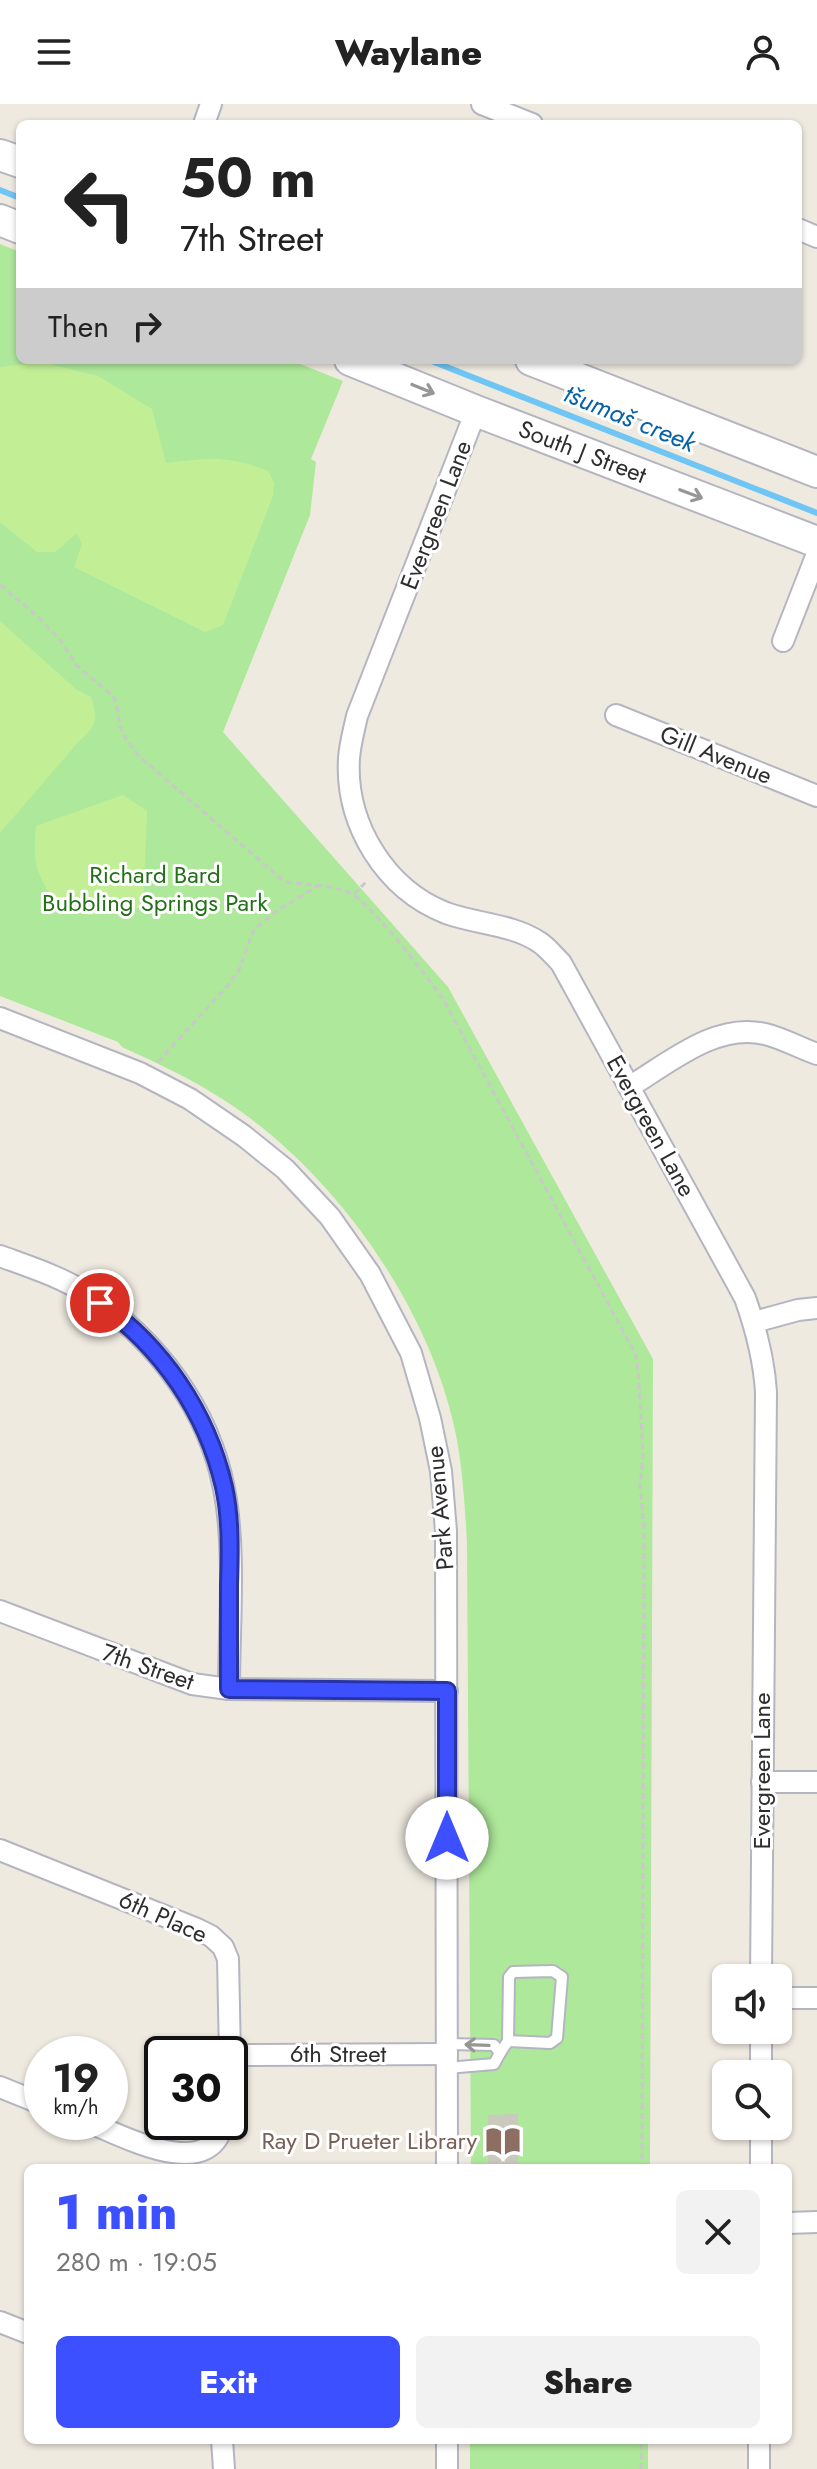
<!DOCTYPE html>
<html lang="en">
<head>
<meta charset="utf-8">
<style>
  :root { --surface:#fff; --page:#f2f2f2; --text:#222; --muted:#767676; --accent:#3d50ff }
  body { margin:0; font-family:Jost,sans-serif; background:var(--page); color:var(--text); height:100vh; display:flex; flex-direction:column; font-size:30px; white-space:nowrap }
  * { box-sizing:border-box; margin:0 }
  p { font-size:26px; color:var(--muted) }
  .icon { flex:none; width:44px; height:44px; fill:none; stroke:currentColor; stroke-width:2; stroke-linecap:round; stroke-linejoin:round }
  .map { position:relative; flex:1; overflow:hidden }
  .sheet { position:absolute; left:24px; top:2060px; width:768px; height:280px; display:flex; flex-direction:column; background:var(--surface); border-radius:12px; box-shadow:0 2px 6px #0004 }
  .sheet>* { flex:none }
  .hud { position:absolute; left:16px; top:16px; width:786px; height:244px; border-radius:12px; box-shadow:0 2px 6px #0004; background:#fff; color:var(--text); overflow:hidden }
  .fabs { position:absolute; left:712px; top:1860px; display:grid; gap:16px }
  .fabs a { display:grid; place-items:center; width:80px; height:80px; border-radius:12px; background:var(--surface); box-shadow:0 2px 6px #0004; font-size:40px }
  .speed { position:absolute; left:24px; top:1932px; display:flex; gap:16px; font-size:40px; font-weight:700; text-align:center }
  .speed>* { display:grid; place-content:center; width:104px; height:104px; border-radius:50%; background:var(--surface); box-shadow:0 2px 6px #0004; line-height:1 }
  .speed small { font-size:20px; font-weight:400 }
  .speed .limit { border:4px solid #111; border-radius:12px; background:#fff; color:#111 }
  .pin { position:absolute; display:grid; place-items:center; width:68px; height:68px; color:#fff; margin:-34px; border:4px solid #fff; border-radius:50%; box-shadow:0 2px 8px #0007 }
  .me { position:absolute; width:88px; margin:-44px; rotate:0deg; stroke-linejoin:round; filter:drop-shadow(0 0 6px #0008) }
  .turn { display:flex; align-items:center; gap:28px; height:168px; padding:0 32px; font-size:36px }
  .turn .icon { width:104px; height:104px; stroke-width:2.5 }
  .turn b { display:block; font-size:56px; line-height:68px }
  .then { display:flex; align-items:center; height:76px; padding:0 32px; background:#0003; gap:16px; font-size:30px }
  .round { display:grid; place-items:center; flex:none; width:84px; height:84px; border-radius:12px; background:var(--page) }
  .overview { display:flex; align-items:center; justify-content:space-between; height:136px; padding:0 32px }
  h1 { font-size:48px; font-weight:800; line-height:60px; color:var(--accent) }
  .action { display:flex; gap:16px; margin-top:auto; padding:16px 32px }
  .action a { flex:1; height:92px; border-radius:12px; background:var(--accent); color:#fff; font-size:32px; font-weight:800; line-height:92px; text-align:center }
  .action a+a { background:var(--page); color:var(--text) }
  header { display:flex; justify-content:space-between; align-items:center; height:104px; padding:0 32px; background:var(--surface); font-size:36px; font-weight:800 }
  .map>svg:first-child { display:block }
  .green { fill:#aee89a }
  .pitch { fill:#c2ef96 }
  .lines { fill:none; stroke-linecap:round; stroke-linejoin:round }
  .stream { stroke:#6fc6f5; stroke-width:6 }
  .building { fill:#cbc8be }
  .lane-casing { stroke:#b4b5c1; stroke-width:14 }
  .street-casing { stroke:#b4b5c1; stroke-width:24 }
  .secondary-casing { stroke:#b4b5c1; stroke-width:34 }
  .path { stroke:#c9c9c9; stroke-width:3; stroke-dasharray:6 4; stroke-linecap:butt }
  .lane { stroke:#fff; stroke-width:10 }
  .street { stroke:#fff; stroke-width:20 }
  .secondary { stroke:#fff; stroke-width:30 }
  .oneway { stroke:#969696 }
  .route-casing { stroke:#2834a6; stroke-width:20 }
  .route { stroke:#3d50ff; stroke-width:14 }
  .labels { text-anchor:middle; stroke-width:6; stroke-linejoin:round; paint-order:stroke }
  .street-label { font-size:24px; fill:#2e2e2e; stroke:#fff }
  .park-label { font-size:24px; fill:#227117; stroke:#fff }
  .education-label { font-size:24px; fill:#785e54; stroke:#fff; text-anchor:end }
  .water-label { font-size:26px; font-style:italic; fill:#0763a9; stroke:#fff }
</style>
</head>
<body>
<header><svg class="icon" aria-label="menu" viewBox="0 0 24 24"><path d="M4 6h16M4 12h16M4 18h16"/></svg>Waylane<svg class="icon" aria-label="person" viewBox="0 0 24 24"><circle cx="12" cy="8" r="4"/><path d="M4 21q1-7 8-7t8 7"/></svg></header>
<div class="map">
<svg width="817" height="2365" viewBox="0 0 817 2365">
  <rect width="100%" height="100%" fill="#efeae0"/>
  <g class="green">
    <path d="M0 140 20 148V256H290L343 277 311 355 316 358 310 411 223 628 448 883 653 1255 650 2064H471L467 1439C465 1405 463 1370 457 1336 433 1208 338 1072 230 1000 196 977 159 960 122 943L118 938 0 892Z"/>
    <rect x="470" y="2336" width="178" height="29"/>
  </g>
  <g class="pitch">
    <path d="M42 258 98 272 152 305 166 359C206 354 229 351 268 367L274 379 273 392 223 521 205 528 74 463 82 440 77 429 55 448H37L0 418V263Z"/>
    <path d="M0 517 77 586 91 593C98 615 97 622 79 637L0 729Z"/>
    <path d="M123 691 147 707 143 803 114 809 89 811 57 803C37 768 32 762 36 722Z"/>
  </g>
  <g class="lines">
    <g class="stream">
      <path d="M0 86 20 94"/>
      <path d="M429 256 817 409"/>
    </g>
  </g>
  <path class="building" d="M518 2010V2064H488V2011Z"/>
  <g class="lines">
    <g class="lane-casing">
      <g id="lane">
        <path d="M447 1940 494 1941 500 1949 494 1960 447 1964"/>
        <path d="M500 1949 508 1937 509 1873 513 1868 553 1867 562 1873 557 1934 550 1939 508 1937"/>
      </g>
    </g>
    <g class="street-casing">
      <g id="street">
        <path d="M482 0 532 20"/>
        <path d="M204 20 211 0"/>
        <path d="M798 125 817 133"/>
        <path d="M476 307 357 612C354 626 350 640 349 654 345 720 385 785 446 809 476 820 512 820 539 838 547 843 554 852 561 859L745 1194C756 1225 764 1255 766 1288L761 1874"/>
        <path d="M783 537 817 450"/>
        <path d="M616 611 817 692"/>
        <path d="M0 914 140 969 190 995 244 1032 285 1065 330 1113 370 1170 411 1249 430 1314 441 1367 446 1427 447 2064"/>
        <path d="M629 983C669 959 716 918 765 930 782 934 800 944 817 950"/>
        <path d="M0 1152C30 1163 62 1173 89 1191 156 1235 209 1305 224 1385 236 1445 229 1523 229 1585"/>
        <path d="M754 1218 798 1206 817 1204"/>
        <path d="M0 1507 192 1580 229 1585 447 1587"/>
        <path d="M762 1678H817"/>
        <path d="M0 1746 197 1825 211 1832 223 1843 228 1855 230 1952"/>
        <path d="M778 1894H817"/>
        <path d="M230 1951 447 1950"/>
        <path d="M761 1970V1926"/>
        <path d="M0 1983 42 2000"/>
        <path d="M88 2018C121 2031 212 2081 223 2018"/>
        <path d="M761 2064V2022"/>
        <path d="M788 2119 817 2118"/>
        <path d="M0 2218 28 2229"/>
        <path d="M222 2336 224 2365"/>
        <path d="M447 2336V2365"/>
        <path d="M759 2365V2336"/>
      </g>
    </g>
    <g class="secondary-casing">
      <g id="secondary">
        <path d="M0 51 20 58"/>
        <path d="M0 116 20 124"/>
        <path id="s1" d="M350 256 476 307 817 438"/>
        <path d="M531 256 817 368"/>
      </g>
    </g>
    <g class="path">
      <path d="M0 481 37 512 60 536 77 562 112 591 116 597 120 622 125 633 139 652 280 774 287 778C307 781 330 781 348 788 370 797 426 872 443 895L636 1251 639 1277 643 1351 640 1381 644 1425 642 2064"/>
      <path d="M354 790 368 776"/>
      <path d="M158 958 228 881 239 866 254 825 278 806 318 782"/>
      <path d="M641 2365V2336"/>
    </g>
    <use href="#lane" class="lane"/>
    <use href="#street" class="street"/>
    <use href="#secondary" class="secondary"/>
  </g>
  <defs><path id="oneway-shaft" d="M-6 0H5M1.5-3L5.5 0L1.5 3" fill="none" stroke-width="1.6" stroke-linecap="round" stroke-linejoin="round" transform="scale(2)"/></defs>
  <g class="oneway">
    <use href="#oneway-shaft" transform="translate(423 285) rotate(22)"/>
    <use href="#oneway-shaft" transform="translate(691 390) rotate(21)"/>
    <use href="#oneway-shaft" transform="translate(477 1941) rotate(-178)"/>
  </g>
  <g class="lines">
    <g class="route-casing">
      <path id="route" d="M100 1199C162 1243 207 1308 224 1383 231 1415 230 1449 229 1481 229 1516 229 1550 229 1585L447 1587V1734"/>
    </g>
    <use href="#route" class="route"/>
  </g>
  <defs>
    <g id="library-bare" transform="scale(2.76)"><path d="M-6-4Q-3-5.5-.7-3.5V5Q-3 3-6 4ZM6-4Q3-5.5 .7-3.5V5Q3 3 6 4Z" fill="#8d6e63" stroke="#fff" stroke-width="2.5" paint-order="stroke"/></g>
  </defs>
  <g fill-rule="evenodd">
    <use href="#library-bare" x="503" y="2037"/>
  </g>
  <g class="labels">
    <g class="street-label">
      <text dy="8" stroke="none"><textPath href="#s1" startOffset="250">South J Street</textPath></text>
      <text transform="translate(436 411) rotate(-69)" y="8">Evergreen Lane</text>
      <text transform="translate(716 651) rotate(22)" y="8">Gill Avenue</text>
      <text transform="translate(651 1022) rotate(61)" y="8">Evergreen Lane</text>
      <text transform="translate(440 1404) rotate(-95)" y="8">Park Avenue</text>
      <text transform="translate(148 1563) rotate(19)" y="8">7th Street</text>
      <text transform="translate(762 1667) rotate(-90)" y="8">Evergreen Lane</text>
      <text transform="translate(163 1813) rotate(24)" y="8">6th Place</text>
      <text x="338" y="1958">6th Street</text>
    </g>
    <g class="park-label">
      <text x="155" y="779">Richard Bard<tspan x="155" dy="28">Bubbling Springs Park</tspan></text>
    </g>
    <g class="education-label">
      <text x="477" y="2045">Ray D Prueter Library</text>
    </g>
    <g class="water-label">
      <text transform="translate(630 314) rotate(22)" y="9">tšumaš creek</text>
    </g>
  </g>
</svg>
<div class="fabs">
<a><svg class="icon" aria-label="sound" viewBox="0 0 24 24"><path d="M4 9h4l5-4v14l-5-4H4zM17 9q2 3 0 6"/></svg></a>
<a><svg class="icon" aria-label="search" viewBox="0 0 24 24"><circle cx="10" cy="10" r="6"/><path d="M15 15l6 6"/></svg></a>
</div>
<div class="speed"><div>19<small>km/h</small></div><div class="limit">30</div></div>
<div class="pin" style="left:100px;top:1199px;background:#d93025"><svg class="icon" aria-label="arrive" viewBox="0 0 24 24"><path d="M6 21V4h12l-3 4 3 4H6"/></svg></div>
<svg class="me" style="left:447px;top:1734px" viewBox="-20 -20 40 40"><circle r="19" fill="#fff"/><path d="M0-13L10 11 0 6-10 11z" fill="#3d50ff"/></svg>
<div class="hud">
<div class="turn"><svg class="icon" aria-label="left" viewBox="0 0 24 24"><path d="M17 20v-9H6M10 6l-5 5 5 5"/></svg><div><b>50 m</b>7th Street</div></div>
<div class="then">Then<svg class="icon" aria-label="right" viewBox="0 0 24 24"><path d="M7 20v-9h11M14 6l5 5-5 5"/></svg></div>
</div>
<section class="sheet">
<div class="overview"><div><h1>1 min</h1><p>280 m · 19:05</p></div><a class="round"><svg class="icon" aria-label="close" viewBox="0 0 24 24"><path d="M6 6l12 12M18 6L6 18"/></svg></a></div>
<div class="action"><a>Exit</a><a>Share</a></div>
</section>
</div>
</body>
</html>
